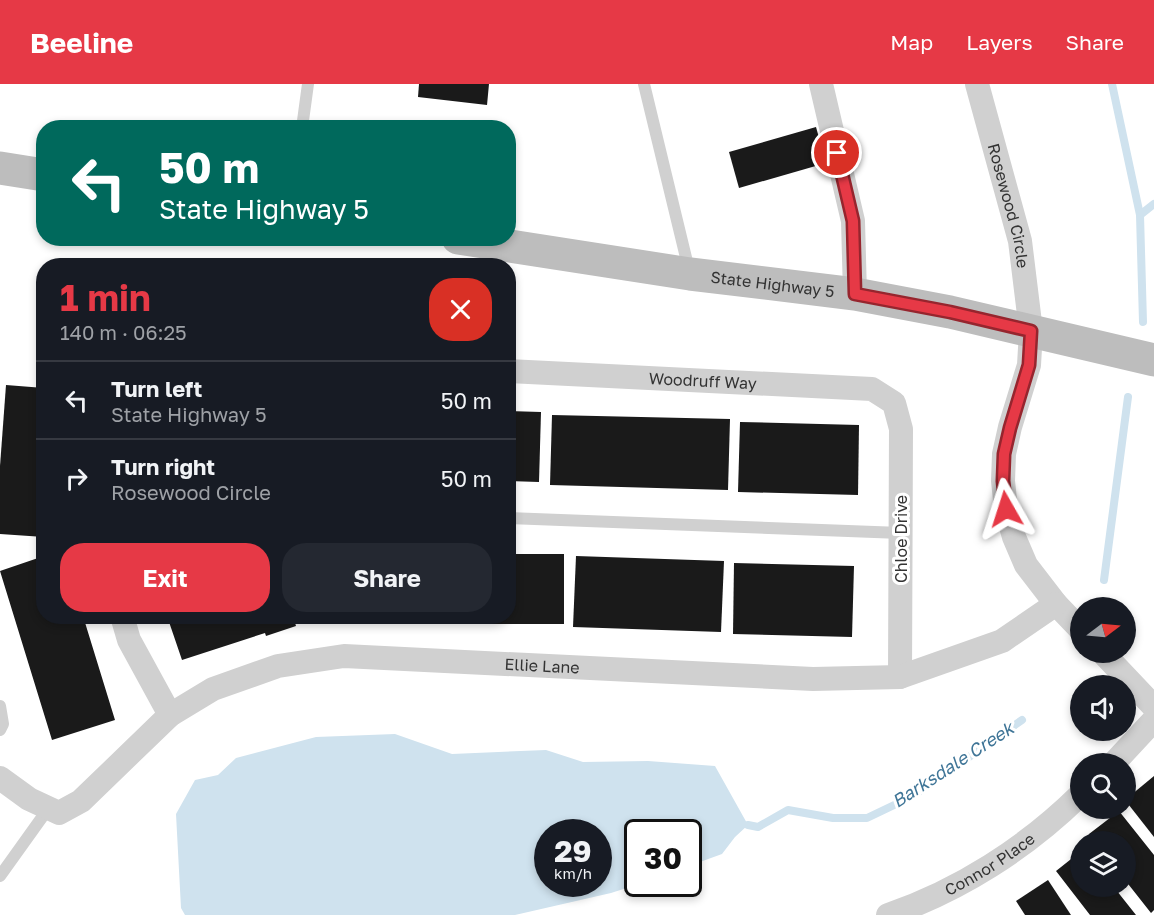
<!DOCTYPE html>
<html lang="en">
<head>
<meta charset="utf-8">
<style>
  :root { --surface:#171b24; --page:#242831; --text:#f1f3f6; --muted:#9ea1a6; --line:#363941; --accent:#e63946 }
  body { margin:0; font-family:"Golos Text",sans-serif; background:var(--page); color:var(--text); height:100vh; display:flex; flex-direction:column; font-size:22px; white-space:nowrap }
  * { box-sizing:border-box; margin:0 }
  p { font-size:20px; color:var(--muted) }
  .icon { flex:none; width:33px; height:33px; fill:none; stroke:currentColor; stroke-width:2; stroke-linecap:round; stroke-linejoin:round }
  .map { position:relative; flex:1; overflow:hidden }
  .sheet { position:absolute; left:36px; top:174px; width:480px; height:366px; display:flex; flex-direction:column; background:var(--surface); border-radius:24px; box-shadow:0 3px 9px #0003 }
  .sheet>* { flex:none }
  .guide { position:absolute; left:36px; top:36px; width:480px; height:126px; border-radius:24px; box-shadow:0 3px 9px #0003; background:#00695c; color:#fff; overflow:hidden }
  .needle { width:39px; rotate:74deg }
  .tools { position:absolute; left:1070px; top:513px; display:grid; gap:12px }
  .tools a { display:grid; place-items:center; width:66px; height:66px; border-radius:50%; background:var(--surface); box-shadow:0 3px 9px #0003; font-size:30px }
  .speed { position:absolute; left:534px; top:735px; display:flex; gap:12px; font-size:30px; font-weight:700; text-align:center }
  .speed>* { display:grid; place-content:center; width:78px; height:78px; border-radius:50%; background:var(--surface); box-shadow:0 3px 9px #0003; line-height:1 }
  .speed small { font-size:15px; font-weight:400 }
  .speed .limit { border:3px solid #111; border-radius:9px; background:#fff; color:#111 }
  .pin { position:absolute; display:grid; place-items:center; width:51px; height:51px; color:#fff; margin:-26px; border:3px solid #fff; border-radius:50%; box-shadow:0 2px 6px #0007 }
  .me { position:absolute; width:66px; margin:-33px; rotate:354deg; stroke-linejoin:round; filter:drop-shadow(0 0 4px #0008) }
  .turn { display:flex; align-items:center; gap:21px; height:126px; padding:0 24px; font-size:27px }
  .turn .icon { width:78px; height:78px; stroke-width:2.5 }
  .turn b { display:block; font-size:42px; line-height:51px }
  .round { display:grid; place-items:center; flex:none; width:63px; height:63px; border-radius:24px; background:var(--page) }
  .overview { display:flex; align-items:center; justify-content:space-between; height:102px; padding:0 24px }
  h1 { font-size:36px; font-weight:700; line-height:45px; color:var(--accent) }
  .action { display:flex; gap:12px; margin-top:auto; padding:12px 24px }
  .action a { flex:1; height:69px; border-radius:24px; background:var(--accent); color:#fff; font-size:24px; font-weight:700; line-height:69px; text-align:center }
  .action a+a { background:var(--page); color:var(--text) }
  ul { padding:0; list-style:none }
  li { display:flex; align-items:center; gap:18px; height:78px; padding:0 24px; border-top:2px solid var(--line) }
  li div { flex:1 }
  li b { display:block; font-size:22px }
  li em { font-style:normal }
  header { display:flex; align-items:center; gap:36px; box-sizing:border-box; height:84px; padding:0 30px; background:var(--accent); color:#fff }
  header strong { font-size:28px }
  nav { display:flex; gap:33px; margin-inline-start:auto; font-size:21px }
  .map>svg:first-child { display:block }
  .water { fill:#cfe2ee; fill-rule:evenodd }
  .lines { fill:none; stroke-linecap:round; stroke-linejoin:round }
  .stream { stroke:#cfe2ee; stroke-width:8 }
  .building { fill:#1a1a1a }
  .service { stroke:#d0d0d0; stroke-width:12 }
  .minor { stroke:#d0d0d0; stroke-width:24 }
  .secondary { stroke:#bdbdbd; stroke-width:33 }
  .route-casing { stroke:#96252e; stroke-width:15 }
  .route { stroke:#e63946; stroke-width:10 }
  .labels { text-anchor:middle; stroke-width:6; stroke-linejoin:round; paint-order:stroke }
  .street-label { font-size:16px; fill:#333; stroke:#fff }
  .water-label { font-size:18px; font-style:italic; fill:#3f7597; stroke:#fff }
</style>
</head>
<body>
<header>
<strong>Beeline</strong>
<nav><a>Map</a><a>Layers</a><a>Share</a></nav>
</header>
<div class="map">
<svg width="1154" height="831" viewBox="0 0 1154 831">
  <rect width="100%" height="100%" fill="#fff"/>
  <path class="water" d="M395 650 452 670 546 666 583 678 648 677 715 682 748 741 735 753 722 770 689 782 688 748H638L639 800 611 809 515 831H185L181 824 176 730 195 696 218 691 236 674 316 653ZM548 748H598V800H548Z"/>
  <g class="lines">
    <g class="stream">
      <path d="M1112 0 1140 131"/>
      <path d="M1143 238 1140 131 1154 120"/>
      <path d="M1104 496 1128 313"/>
      <path d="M748 741 758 743 788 726 833 734H867L913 712 1022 636"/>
    </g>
  </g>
  <g class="building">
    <path d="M419 0H489L487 21 418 13Z"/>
    <path d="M816 43 826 79 739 104 729 68Z"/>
    <path d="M6 301 44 304V453L0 450V382Z"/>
    <path d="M508 327 541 328 539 398 508 397Z"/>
    <path d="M552 331 730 335 728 406 550 401Z"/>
    <path d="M740 338 859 341 858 411 738 408Z"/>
    <path d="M508 470H564V540H445V532H508Z"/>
    <path d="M44 472V532H83L115 636 52 656 0 487Z"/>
    <path d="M576 472 724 477 721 548 573 543Z"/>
    <path d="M734 479 854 482 852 553 733 550Z"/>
    <path d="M167 532H293L296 542 266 552 265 549 182 576Z"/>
    <path d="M315 532H434V536L316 537Z"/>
    <path d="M1154 692V753L1125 716Z"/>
    <path d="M1119 727 1154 771V826L1151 829 1125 796V758H1095L1089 750Z"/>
    <path d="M1080 768V802H1113L1136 831H1090L1056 787Z"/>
    <path d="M1048 796 1071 831H1025L1016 817Z"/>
  </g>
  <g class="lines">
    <g class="service">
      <path d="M644 0 689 186"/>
      <path d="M302 44 308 0"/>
      <path d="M508 434 901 449"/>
      <path d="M0 622 3 640 0 646"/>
      <path d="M0 792 48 725"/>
    </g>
    <g class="minor">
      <path d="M821 0 853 137 855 210"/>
      <path id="s1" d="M977 0 1020 157 1031 247 1029 281 1010 343 1004 370 1003 397 1006 425 1014 453 1026 481 1056 520 1080 545"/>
      <path id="s2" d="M508 287 872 305 894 319 901 345 900 593"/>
      <path d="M122 532 129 556 170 631"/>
      <path d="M1102 568 1154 623"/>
      <path d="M1113 680 1154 636"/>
      <path id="s3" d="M0 694 29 715 59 729 81 717 170 631 213 605 278 582 344 572 813 595 900 593 1002 557 1056 520"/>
      <path id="s4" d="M888 831C959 807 1026 764 1080 711"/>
    </g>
    <g class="secondary">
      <path d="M0 84 44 91"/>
      <path id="s5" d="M458 154 690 190 855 210 950 228 1154 276"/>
    </g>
  </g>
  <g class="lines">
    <g class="route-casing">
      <path id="route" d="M837 69 853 137 855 210 950 228 1031 247 1029 281 1010 344 1004 370 1003 397 1006 425"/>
    </g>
    <use href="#route" class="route"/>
  </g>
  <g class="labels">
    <g class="street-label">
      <text dy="6" stroke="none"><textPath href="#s1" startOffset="126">Rosewood Circle</textPath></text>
      <text dy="6" stroke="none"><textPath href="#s5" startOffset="318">State Highway 5</textPath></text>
      <text dy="6" stroke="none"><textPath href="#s2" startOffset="195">Woodruff Way</textPath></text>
      <text transform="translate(901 455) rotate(-90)" y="6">Chloe Drive</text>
      <text dy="6" stroke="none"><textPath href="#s3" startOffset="602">Ellie Lane</textPath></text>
      <text dy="6" stroke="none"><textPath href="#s4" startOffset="114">Connor Place</textPath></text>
    </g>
    <g class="water-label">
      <text transform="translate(953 681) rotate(-33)" y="6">Barksdale Creek</text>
    </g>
  </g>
</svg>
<div class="tools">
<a><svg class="needle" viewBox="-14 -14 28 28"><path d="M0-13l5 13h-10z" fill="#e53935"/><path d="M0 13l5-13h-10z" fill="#9ea1a6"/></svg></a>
<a><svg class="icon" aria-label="sound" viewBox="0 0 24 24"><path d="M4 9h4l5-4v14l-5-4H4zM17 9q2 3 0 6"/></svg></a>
<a><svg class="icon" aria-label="search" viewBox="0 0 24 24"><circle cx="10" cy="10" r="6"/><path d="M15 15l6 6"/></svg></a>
<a><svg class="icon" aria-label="layers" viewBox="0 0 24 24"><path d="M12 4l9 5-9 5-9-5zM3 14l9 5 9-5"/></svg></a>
</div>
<div class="speed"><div>29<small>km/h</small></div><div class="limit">30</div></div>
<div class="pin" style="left:837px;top:69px;background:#d93025"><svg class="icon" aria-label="arrive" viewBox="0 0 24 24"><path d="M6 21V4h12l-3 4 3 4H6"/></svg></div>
<svg class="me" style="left:1006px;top:425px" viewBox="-20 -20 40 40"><path d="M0-17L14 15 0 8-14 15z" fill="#e63946" stroke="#fff" stroke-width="4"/></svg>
<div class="guide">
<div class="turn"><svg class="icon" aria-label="left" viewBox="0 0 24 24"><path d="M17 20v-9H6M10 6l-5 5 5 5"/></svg><div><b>50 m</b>State Highway 5</div></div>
</div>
<section class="sheet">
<div class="overview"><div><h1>1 min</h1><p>140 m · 06:25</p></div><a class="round" style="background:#d93025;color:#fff"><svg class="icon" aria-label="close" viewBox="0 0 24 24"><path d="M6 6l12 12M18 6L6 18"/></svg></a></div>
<ul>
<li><svg class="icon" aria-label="left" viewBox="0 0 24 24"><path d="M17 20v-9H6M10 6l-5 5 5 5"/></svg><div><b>Turn left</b><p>State Highway 5</p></div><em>50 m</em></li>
<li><svg class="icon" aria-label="right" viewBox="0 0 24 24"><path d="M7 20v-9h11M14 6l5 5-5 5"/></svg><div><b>Turn right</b><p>Rosewood Circle</p></div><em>50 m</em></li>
</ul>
<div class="action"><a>Exit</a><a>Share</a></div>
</section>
</div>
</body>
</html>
